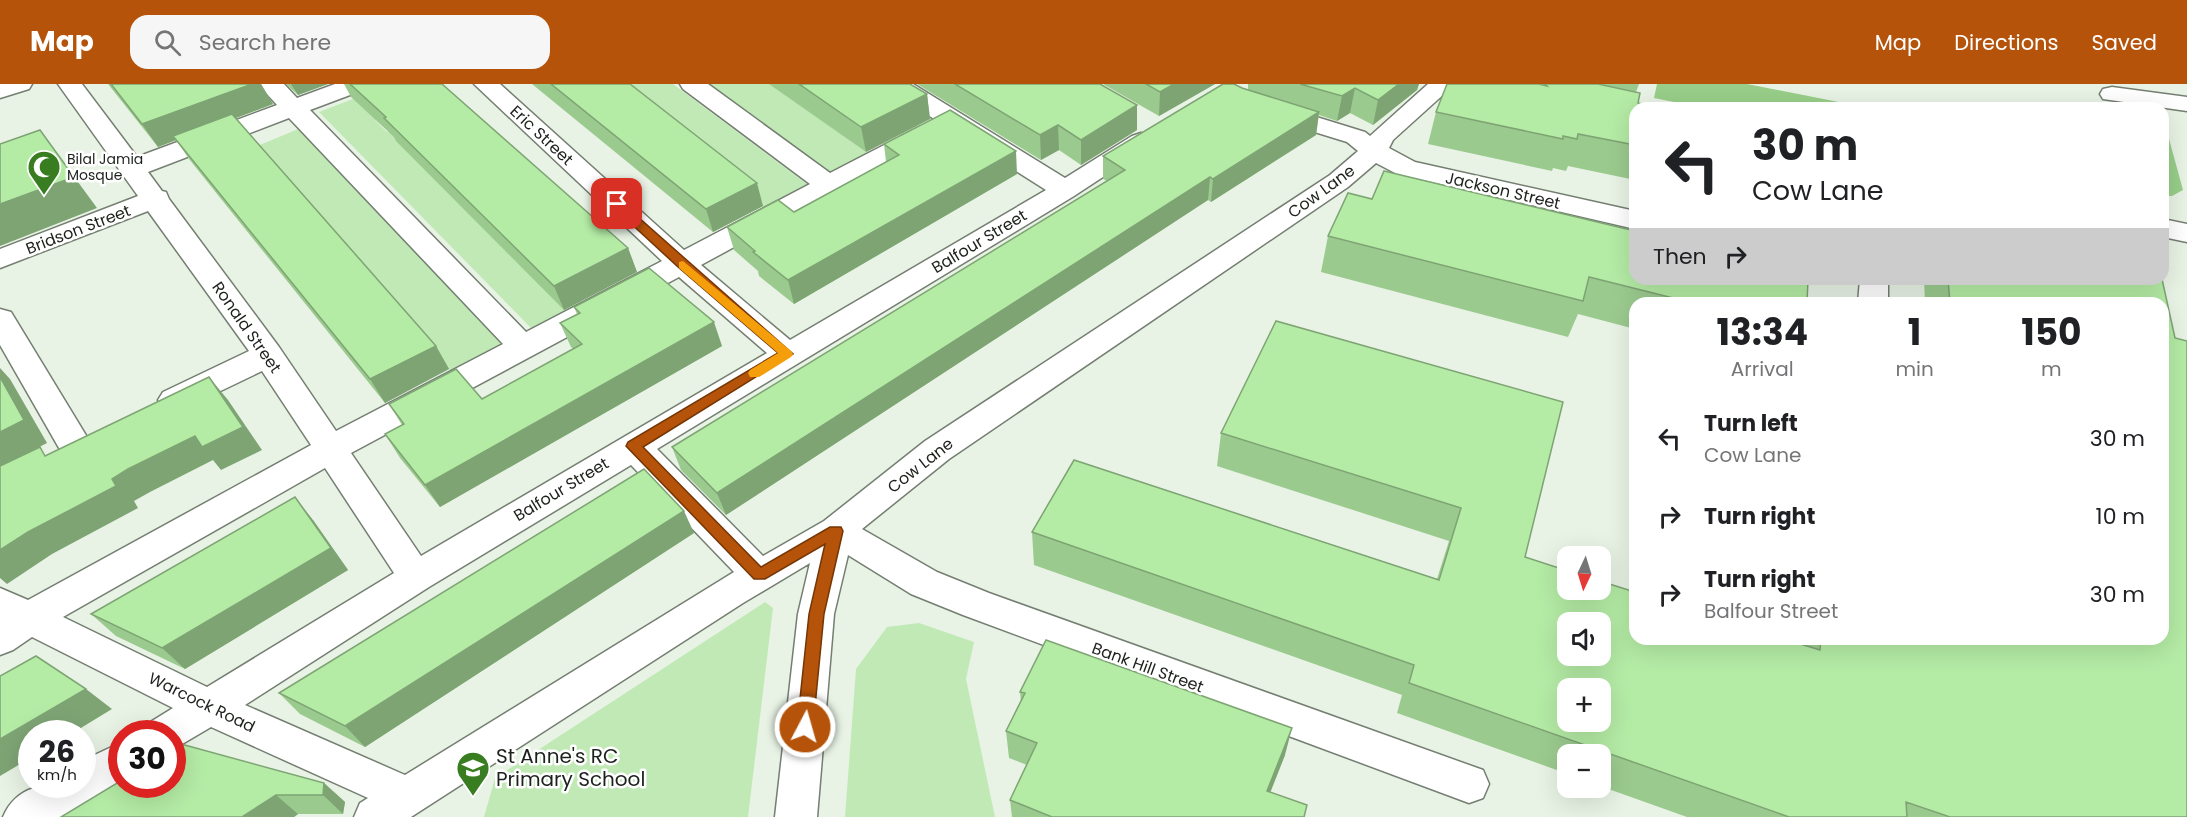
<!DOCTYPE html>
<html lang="en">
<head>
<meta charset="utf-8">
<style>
  :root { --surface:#fff; --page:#f6f6f6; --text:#202124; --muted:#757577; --accent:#b45309 }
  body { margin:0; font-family:Poppins,sans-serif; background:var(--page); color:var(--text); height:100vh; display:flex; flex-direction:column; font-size:22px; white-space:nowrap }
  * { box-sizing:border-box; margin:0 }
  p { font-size:20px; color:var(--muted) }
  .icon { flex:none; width:33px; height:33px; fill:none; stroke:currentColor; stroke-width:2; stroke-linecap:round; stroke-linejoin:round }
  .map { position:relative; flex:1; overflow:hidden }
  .panel { position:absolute; left:1629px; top:213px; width:540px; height:348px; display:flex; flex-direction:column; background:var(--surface); border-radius:18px; box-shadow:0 6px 24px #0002 }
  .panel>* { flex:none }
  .hud { position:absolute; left:1629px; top:18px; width:540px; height:183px; border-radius:18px; box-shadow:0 6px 24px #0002; background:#fff; color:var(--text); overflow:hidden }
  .needle { width:39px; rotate:184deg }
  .fabs { position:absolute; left:1557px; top:462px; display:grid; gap:12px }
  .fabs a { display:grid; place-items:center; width:54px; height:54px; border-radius:12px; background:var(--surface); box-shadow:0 6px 24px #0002; font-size:30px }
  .speed { position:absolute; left:18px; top:636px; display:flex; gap:12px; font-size:30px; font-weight:700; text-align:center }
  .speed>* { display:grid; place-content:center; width:78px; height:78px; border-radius:50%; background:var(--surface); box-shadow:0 6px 24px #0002; line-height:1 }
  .speed small { font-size:15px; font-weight:400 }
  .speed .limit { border:9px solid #d22; background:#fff; color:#111 }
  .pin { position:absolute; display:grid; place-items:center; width:51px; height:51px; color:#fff; margin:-26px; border-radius:12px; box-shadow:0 3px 9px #0006 }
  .me { position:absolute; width:66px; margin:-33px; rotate:6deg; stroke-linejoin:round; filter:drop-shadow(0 0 4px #0008) }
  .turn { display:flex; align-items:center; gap:21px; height:126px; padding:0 24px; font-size:27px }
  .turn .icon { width:78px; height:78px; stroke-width:2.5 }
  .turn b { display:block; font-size:42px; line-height:51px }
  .then { display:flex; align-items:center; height:57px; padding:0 24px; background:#0003; gap:12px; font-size:22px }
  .eta { display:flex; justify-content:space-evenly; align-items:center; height:102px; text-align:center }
  .eta b { font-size:36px; font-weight:700; line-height:42px }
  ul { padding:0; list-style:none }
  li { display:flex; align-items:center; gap:18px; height:78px; padding:0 24px }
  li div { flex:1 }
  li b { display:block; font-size:22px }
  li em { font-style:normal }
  header { display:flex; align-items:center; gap:36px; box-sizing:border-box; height:84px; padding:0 30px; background:var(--accent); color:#fff }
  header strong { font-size:28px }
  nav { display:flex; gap:33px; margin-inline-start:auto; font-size:21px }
  .search { width:420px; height:54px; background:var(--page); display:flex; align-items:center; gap:15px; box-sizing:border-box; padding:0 21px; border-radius:18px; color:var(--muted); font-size:22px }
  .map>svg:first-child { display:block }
  .green { fill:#c1e9b6 }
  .forest { fill:#98ce89 }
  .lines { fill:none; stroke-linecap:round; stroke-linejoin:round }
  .minor-casing { stroke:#747e71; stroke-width:3 }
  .major-casing { stroke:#747e71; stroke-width:3 }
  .minor { fill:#fff; fill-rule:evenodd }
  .major { fill:#fff; fill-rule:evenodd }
  .wall { fill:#9bca8e; fill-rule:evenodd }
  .shaded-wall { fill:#7ea474 }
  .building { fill:#b4eba5; stroke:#7ea474; stroke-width:1.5; fill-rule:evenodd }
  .route { fill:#b45309; stroke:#753606; stroke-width:1.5 }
  .slow { fill:#f59e0b }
  .labels { text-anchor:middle; stroke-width:5; stroke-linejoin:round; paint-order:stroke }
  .far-poi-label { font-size:14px; fill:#1d211c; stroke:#fff; text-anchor:start }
  .street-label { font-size:16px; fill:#1d211c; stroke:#fff }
  .near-poi-label { font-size:20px; fill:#1d211c; stroke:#fff; text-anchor:start }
</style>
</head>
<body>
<header>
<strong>Map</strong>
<div class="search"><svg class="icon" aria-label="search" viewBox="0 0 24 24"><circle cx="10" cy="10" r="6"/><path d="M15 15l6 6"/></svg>Search here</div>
<nav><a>Map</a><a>Directions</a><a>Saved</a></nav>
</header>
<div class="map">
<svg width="2187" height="733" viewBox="0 0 2187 733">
  <rect width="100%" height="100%" fill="#e8f3e5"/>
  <g class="green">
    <path d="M606 0H673L815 106 771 129Z"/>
    <path d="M705 0H770L870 71 829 92Z"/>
    <path d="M368 9 390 30 375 36 387 48 403 42 586 222 535 248 319 28Z"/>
    <path d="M303 43 507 265 456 293 255 63Z"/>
    <path d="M765 518 773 524 748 733H484L495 694Z"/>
    <path d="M919 539 974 558 966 595 995 733H845L856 585 887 543Z"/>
  </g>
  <g class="forest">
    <path d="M1657 0H1747L1869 24H1704L1654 14Z"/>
    <path d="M2163 43 2166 44 2183 106 2172 112H2163Z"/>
  </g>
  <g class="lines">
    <g class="minor-casing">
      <g id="minor">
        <path d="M0 0H32L29 5 0 14Z"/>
        <path d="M58 0H82L137 73 277 21 258 0H284L297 14 335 0H369L366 5 310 26 526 248 662 177 474 0H500L684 166 810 100 683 5 680 0H708L830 89 917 44 926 41 935 44 939 49 935 54 701 181 790 256 1046 106 887 5 884 0H913L1065 94 1132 52 1141 49 1150 52 1154 57 1150 62 1074 112 657 365 763 472 824 437 925 357 1330 91 1358 67 1347 58 1266 33 1262 28 1266 23 1275 20 1284 23 1365 48 1370 52 1428 0H1455L1393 56 1389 64 1415 78 1635 127V145L1397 90 1376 79 1348 103 949 375 862 445 937 488 989 509 1483 686 1489 700 1483 714 1469 719 963 531 911 510 848 471 834 530 817 733H775L798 530 810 479 743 519 411 733H354L360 719 368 714 211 643 172 666V650H146L152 637 173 624 32 553 13 566 0 571V504L28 516 311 361 262 287 185 324 174 328 163 324 158 316 163 308 249 267 148 127 0 184V165L138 112ZM289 34 503 260 336 347 279 263 169 115 166 108 162 107 148 88ZM679 193 767 269 421 472 351 369ZM631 381 734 488 405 691 245 621 429 503ZM325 384 394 489 207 603 63 533Z"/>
        <path d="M2112 3 2187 13V27L2103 15 2100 10 2103 5Z"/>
        <path d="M1860 195H1888V219H1858Z"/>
        <path d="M0 225 11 228 87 353 91 362 87 371 75 374 63 371 0 261Z"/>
        <path d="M122 658V698L62 733H3C18 698 50 700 82 700V677Z"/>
      </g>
    </g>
    <g class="major-casing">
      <path id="major" d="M2163 135 2187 140V158L2163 153Z"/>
    </g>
    <use href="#minor" class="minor"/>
    <use href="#major" class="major"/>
  </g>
  <g class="wall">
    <path d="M108 0H261L273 20 235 34 436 262 449 285 385 319 189 75 176 56 158 63Z"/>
    <path d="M286 0H328L298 11Z"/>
    <path d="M344 0H442L628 164 637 188 564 226 396 57 394 53 351 13Z"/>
    <path d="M532 0H630L763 122 713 148Z"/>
    <path d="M769 0H910L927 10 930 35 866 68Z"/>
    <path d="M917 0H1100L1137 46 1081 81 1059 66 1041 76Z"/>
    <path d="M1103 0H1215L1159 32Z"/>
    <path d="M1248 0H1419L1417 6 1373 41 1350 29 1337 37 1319 31 1316 51 1211 118 1208 116 726 431 681 386 672 363 1107 97 1103 95V72L1242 4 1248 6Z"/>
    <path d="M1447 0H1639L1636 8 1635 24V96L1568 82 1566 87 1553 84 1552 87 1428 60 1436 28Z"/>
    <path d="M884 60 1017 90 794 220 759 192 758 187 734 166 727 143 794 128 886 78Z"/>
    <path d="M1328 152 1807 219H1635V245L1578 230 1568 253 1321 188Z"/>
    <path d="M1924 195H2162L2175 254 2187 257V733H1687L1600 702V670H1568V690L1397 629 1402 611 1034 481 1032 448 1074 376 1437 495 1449 457 1217 382 1221 349 1276 237 1563 318 1525 473 1568 487V506H1600V497L1635 508V555H1784L1797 559V555H2163V219H1925ZM1568 538H1600V572H1568ZM1568 604H1600V638H1568Z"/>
    <path d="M574 223 722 262 440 423 400 374 385 350 402 341 389 320 482 315 574 265 571 263 560 239 577 230Z"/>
    <path d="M313 436 348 486 185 585 116 552 91 530Z"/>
    <path d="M694 449 365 663 300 630 279 609Z"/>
    <path d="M1020 608 1285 671 1270 708 1304 733H1012L1010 716 1027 681 1009 674 1006 647 1021 618Z"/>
    <path d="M324 699 345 718 343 730H298L294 733H61Z"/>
  </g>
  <g class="shaded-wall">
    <path d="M252 0H261L273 20 177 56 173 52 176 56 158 63 142 40Z"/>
    <path d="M291 0H328L298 11Z"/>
    <path d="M1174 0H1215L1159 32 1160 8Z"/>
    <path d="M1399 0H1419L1417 6 1373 41 1378 16Z"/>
    <path d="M1355 4 1350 29 1337 37 1342 12Z"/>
    <path d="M927 10 930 35 866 68 861 43Z"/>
    <path d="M1137 21V46L1081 81V56Z"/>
    <path d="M1319 28 1316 51 1211 118 1213 95Z"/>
    <path d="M1058 41 1059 66 1041 76 1040 51Z"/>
    <path d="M40 46 97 124 0 162V120Z"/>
    <path d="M1016 67 1017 90 794 220 788 196Z"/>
    <path d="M1210 93 1208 116 726 431 717 409Z"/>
    <path d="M757 99 763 122 713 148 706 125Z"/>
    <path d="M628 164 637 188 564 226 554 202Z"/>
    <path d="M714 238 722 262 440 423 425 401Z"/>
    <path d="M436 262 449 285 385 319 370 295Z"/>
    <path d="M0 284 10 295 47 359 0 383Z"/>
    <path d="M209 293 228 316 262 366 221 386 213 376 150 408 134 417 138 424 52 470 7 500 0 494V466L112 395Z"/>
    <path d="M295 413 313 436 348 486 185 585 162 564Z"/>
    <path d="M684 427 694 449 365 663 345 642Z"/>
    <path d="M86 605 112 625 71 650H32V673L0 692V655Z"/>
    <path d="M1292 644 1285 671 1261 732 1267 707Z"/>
    <path d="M324 699 345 718 343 730 323 711Z"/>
    <path d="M276 711 298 730 294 733H242Z"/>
  </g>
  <g class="building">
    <path d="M111 0H252L142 40Z"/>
    <path d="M350 0H442L628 164 554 202 384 34 386 33Z"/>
    <path d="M551 0H630L757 99 706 125Z"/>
    <path d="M799 0H910L927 10 861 43Z"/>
    <path d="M955 0H1100L1137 21 1081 56 1058 41 1040 51Z"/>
    <path d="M1146 0H1174L1160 8Z"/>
    <path d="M1223 0H1234L1242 4 1319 28 1213 95 1210 93 717 409 672 363 1125 86 1103 72Z"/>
    <path d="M1300 0H1399L1378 16 1355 4 1342 12Z"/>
    <path d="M1447 0H1539L1547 2 1545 0H1598L1640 9 1638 19 1662 24H1635V61L1578 50 1577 55 1563 52V55L1436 28Z"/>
    <path d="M950 26 1016 67 788 196 753 168 755 167 727 143 778 116 794 128 899 71 884 60Z"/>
    <path d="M232 30 436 262 370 295 173 52Z"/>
    <path d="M40 46 74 93 0 120V60Z"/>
    <path d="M1384 87 1635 147V195H1808L1807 219H1693L1589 193 1583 217 1328 152 1348 109 1372 115Z"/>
    <path d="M649 184 714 238 425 401 385 350 404 340 389 320 456 285 482 315 582 260 560 239 580 229 574 223Z"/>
    <path d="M1948 195H2162L2175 254 2187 257V733H1950L1906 718 1907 733H1789L1409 599 1414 581 1032 448 1074 376 1439 496 1461 424 1221 349 1276 237 1563 318 1525 473 1568 487V506H1600V497L1635 508V555H1784L1820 566 1821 555H2163V219H1950ZM1568 538H1600V572H1568ZM1568 604H1600V638H1568Z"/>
    <path d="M0 293 24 336 0 348Z"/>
    <path d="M209 293 243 343 202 363 195 352 128 385 112 395 116 402 28 448 0 466V382L40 363 45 372Z"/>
    <path d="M644 385 684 427 345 642 279 609Z"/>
    <path d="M295 413 331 464 162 564 91 530Z"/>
    <path d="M1046 556 1292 644 1267 707 1307 721 1304 733H1052L1010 716 1037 659 1006 647 1025 609 1020 608Z"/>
    <path d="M36 572 86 605 0 655V592Z"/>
    <path d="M181 660 324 699 323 711H276L242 733H61L122 696V700H172V665Z"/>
  </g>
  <path class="route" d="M617 117 621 118 793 270 643 363 761 483 830 443H841L843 447 824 530 813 643 811 648 805 650 799 648 797 643 809 530 825 460 765 495H754L626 362 628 358 778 269 678 183 613 123 611 120Z"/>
  <path class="slow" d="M683 177 791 267 793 270 791 273 759 293H750L748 289 750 286 778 269 679 184V178Z"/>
  <defs>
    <g id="mosque-pin" transform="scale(1.725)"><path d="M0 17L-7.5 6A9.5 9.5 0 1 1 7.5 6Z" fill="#387d20" stroke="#fff"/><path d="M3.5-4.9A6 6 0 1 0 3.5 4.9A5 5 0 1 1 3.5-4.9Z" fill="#fff"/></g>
    <g id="school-pin" transform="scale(1.725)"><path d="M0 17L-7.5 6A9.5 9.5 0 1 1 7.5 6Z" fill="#387d20" stroke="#fff"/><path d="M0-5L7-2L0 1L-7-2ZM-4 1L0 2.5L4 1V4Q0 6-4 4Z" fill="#fff"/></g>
  </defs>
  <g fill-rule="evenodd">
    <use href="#mosque-pin" x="44" y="83"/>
    <use href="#school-pin" x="473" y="684"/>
  </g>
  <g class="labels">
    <g class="far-poi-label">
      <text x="67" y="80">Bilal Jamia<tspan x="67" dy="16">Mosque</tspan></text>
    </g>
    <g class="street-label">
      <text transform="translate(542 51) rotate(43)" y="6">Eric Street</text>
      <text transform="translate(1503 106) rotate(13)" y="6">Jackson Street</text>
      <text transform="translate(1321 107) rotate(-36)" y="6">Cow Lane</text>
      <text transform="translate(78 145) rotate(-21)" y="6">Bridson Street</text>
      <text transform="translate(979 157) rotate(-31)" y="6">Balfour Street</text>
      <text transform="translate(247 243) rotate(55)" y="6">Ronald Street</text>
      <text transform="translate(920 381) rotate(-38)" y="6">Cow Lane</text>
      <text transform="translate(561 405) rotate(-31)" y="6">Balfour Street</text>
      <text transform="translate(1148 583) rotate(20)" y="6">Bank Hill Street</text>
      <text transform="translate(202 618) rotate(26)" y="6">Warcock Road</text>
    </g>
    <g class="near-poi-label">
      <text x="496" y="679">St Anne's RC<tspan x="496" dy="23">Primary School</tspan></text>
    </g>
  </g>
</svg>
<div class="fabs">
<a><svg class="needle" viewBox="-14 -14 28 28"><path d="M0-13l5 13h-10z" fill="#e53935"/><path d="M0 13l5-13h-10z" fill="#757577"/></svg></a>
<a><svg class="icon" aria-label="sound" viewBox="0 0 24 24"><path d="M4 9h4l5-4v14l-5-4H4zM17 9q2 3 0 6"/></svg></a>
<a>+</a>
<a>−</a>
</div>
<div class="speed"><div>26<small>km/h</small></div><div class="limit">30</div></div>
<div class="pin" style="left:617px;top:120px;background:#d93025"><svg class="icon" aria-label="arrive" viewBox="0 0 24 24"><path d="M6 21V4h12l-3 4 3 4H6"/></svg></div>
<svg class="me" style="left:805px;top:643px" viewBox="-20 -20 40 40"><circle r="17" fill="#b45309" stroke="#fff" stroke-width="3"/><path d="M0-11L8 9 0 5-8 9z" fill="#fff"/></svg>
<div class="hud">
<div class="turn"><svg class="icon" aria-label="left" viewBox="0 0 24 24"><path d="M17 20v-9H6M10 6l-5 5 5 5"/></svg><div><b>30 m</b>Cow Lane</div></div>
<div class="then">Then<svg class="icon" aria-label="right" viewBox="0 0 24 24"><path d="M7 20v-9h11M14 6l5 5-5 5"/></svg></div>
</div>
<section class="panel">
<div class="eta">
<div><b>13:34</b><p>Arrival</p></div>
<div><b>1</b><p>min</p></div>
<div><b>150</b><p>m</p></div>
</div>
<ul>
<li><svg class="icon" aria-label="left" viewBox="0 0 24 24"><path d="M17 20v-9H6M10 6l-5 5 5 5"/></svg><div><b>Turn left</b><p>Cow Lane</p></div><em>30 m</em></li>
<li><svg class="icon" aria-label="right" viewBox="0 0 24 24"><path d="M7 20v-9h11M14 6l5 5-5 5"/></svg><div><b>Turn right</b></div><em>10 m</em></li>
<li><svg class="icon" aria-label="right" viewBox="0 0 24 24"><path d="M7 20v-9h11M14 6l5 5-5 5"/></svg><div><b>Turn right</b><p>Balfour Street</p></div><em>30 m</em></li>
</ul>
</section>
</div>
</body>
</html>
